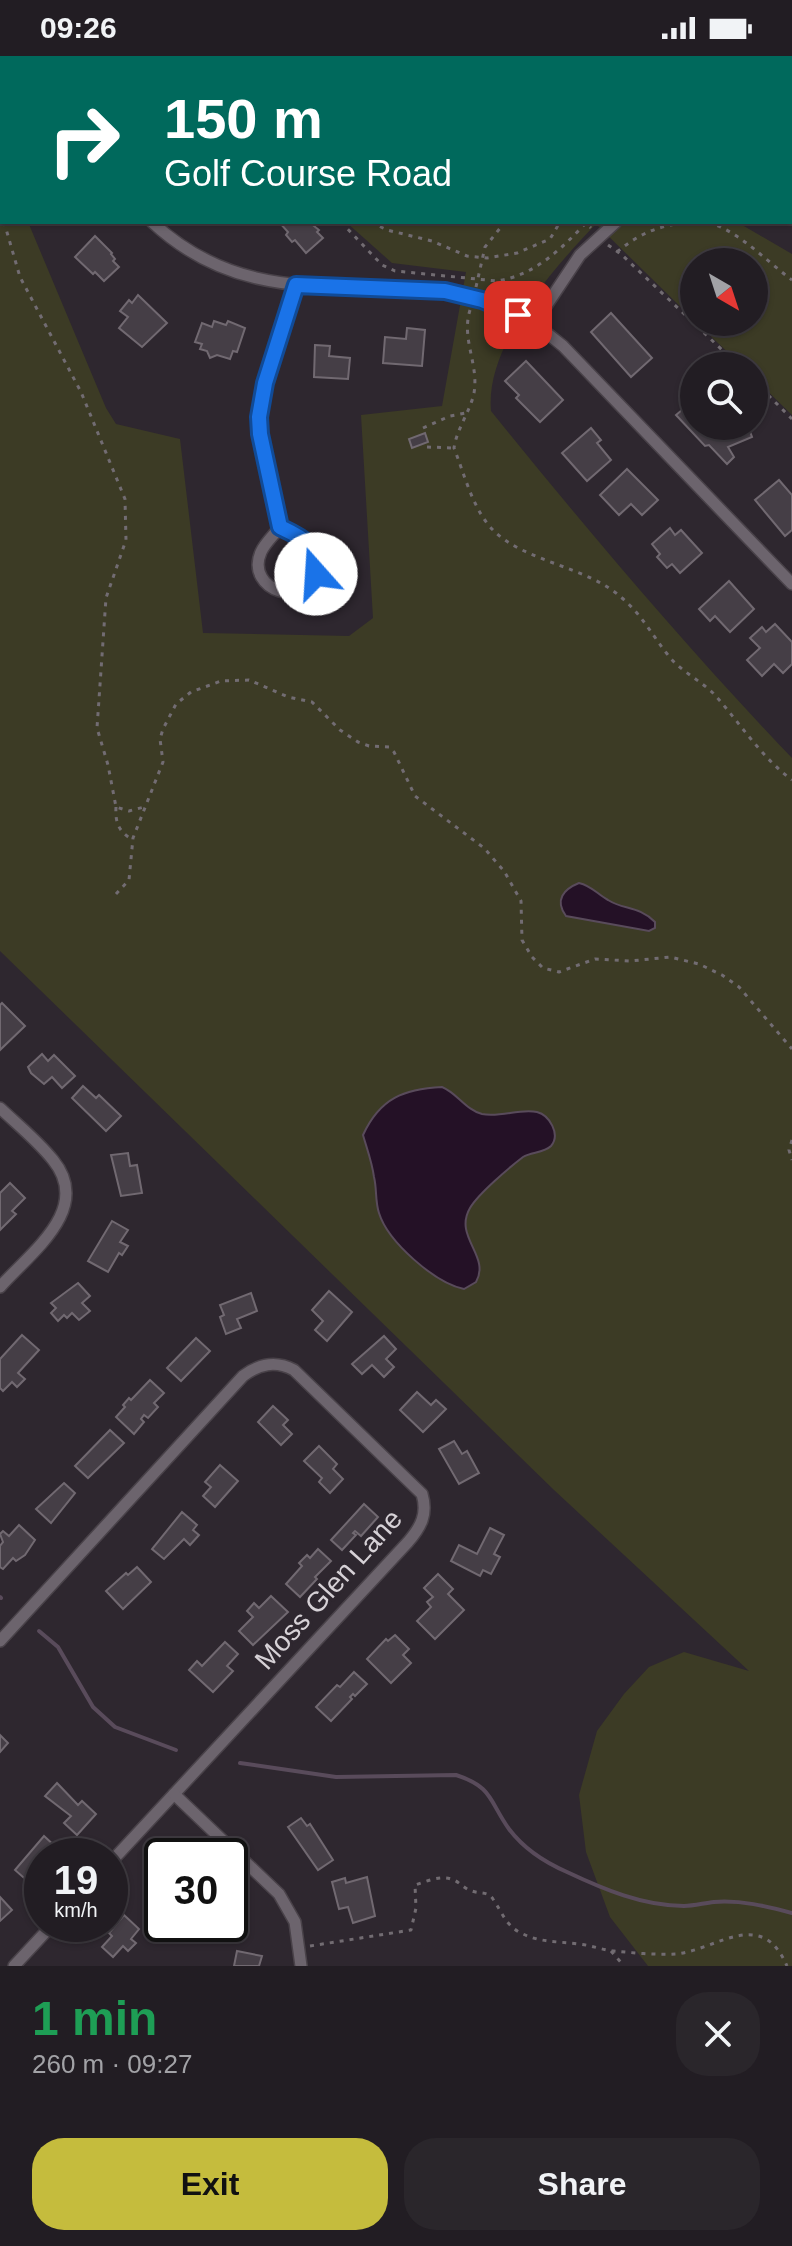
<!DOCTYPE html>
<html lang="en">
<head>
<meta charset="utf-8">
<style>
  :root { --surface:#221d23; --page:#2a262b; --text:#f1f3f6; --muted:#a2a2a6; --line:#3f3b41; --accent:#c5bc3d }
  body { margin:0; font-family:Arial,sans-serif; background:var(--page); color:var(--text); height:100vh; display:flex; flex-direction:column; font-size:30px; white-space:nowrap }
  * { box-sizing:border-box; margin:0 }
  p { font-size:26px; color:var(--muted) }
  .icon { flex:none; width:44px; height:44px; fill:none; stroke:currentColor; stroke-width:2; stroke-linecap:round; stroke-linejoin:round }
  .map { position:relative; height:1910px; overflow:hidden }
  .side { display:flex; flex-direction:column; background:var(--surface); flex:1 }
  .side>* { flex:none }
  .hud { position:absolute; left:0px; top:0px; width:792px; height:168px; box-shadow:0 2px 6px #0004,0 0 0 2px var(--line); background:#00695c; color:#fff; overflow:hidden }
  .needle { width:52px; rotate:141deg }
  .fabs { position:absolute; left:680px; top:192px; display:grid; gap:16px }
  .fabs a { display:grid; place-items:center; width:88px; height:88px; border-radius:50%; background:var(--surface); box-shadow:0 2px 6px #0004,0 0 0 2px var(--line); font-size:40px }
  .speed { position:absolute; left:24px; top:1782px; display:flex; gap:16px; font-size:40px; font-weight:700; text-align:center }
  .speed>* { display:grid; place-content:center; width:104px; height:104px; border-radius:50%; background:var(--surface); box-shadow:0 2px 6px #0004,0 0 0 2px var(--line); line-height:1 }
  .speed small { font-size:20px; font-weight:400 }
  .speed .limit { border:4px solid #111; border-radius:12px; background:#fff; color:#111 }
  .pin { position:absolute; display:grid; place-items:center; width:68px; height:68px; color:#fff; margin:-34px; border-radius:16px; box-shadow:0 4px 12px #0006 }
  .me { position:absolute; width:88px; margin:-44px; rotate:341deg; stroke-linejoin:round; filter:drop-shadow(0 0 6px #0008) }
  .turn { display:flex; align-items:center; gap:28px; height:168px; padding:0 32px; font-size:36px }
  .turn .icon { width:104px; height:104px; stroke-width:2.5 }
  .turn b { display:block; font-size:56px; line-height:68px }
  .round { display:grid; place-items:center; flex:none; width:84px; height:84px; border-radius:32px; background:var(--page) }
  .overview { display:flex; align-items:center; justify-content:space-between; height:136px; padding:0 32px }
  h1 { font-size:48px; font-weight:700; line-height:60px; color:#1e9e55 }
  .cta { display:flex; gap:16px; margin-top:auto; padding:16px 32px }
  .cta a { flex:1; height:92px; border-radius:32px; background:var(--accent); color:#111; font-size:32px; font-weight:700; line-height:92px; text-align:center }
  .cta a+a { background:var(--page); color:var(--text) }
  .status { display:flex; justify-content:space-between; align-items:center; height:56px; padding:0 40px; background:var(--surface); direction:ltr }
  .status svg { height:22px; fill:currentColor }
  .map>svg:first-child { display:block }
  .green { fill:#3c3b25 }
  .water { fill:#241126; stroke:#594b5b; stroke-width:2 }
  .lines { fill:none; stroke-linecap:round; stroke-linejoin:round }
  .stream { stroke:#594b5b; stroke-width:4 }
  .building { fill:#453e46; stroke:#716971; stroke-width:2 }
  .minor-casing { stroke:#494249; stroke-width:14 }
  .path { stroke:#726c72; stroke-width:3; stroke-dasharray:4 6; stroke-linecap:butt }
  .minor { stroke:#6c646d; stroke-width:11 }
  .route-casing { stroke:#114b97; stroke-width:20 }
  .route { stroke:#1a73e8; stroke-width:14 }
  .labels { text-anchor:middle; stroke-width:6; stroke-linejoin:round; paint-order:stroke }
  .street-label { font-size:28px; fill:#d6d1d6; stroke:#2e272f }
</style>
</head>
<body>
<div class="status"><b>09:26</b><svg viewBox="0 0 49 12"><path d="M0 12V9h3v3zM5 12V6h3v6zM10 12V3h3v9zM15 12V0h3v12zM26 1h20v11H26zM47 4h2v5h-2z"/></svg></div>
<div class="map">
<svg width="792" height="1910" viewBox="0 0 792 1910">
  <rect width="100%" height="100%" fill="#2e272f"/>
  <g class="green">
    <path d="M207 0H792V36H790V2Z"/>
    <path d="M0 95 2 166H28L106 352 116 368 180 383 203 577 349 580 373 562 361 359 442 350 466 216 392 207 346 166H737L792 198V359L754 322V310H742L696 266H754V206H694V264L596 168C553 213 485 289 491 355 588 475 685 590 792 702V1910H648L610 1861 586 1796 579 1739 597 1675 624 1638 649 1611 684 1596 749 1615 554 1434 0 895Z"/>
  </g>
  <g class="water">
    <path d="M579 827C592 830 597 838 608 844 624 854 639 850 655 866V872L649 875 566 860C554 844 564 833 579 827Z"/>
    <path d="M442 1031C457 1037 466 1054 482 1058 500 1062 520 1052 537 1056 549 1059 561 1078 551 1090 544 1097 531 1096 523 1101 510 1111 478 1138 470 1152 453 1181 491 1200 476 1226L464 1233C435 1227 388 1186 379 1157 375 1145 377 1133 374 1121 372 1106 367 1093 363 1079 380 1042 404 1033 442 1031Z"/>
  </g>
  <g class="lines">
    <g class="stream">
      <path d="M0 1541 1 1542"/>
      <path d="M39 1575 58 1591 93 1651 115 1671 176 1694"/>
      <path d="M240 1707 336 1721 456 1719C493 1731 489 1745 509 1773 524 1793 544 1806 567 1816 603 1833 643 1850 684 1850 694 1850 704 1847 714 1846 741 1844 766 1850 792 1857"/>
    </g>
  </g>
  <g class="building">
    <path d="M3 0H33V2H2L0 18V2Z"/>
    <path d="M279 166H309L319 174 317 176 323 182 306 197 295 184 292 186 286 179 288 176Z"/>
    <path d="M95 180 112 197 111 198 115 203 113 205 119 211 104 225 95 216 93 218 75 201Z"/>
    <path d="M138 239 167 267 142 291 119 272 128 261 120 255 129 244 132 247Z"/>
    <path d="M611 257 652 302 631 321 591 276Z"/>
    <path d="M214 265 226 269 228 265 245 272 237 296 233 295 230 303 217 299 210 302 207 295 200 293 202 288 195 286 202 267 212 271Z"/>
    <path d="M407 272 425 274 422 310 383 307 385 281 406 283Z"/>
    <path d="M315 289 330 290 329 300 350 302 348 323 314 321Z"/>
    <path d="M526 305 563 344 540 366 516 342 519 339 505 325Z"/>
    <path d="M690 347 694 351V370H748L752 381 728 391 734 401 727 408 709 389 705 390 676 359Z"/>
    <path d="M591 372 601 384 597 387 611 404 587 425 562 397Z"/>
    <path d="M425 377 428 386 412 392 409 383Z"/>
    <path d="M627 413 658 444 642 459 631 448 619 459 600 439Z"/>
    <path d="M779 424 792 439V474L785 480 755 444Z"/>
    <path d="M670 472 675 479 681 474 702 497 680 517 672 508 667 512 657 501 660 498 652 488Z"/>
    <path d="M729 525 754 553 730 576 715 560 710 565 699 553Z"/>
    <path d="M775 568 792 586V608L783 617 774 608 762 620 747 604 760 592 750 582 762 571 766 576Z"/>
    <path d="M2 947 25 970 0 994V949Z"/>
    <path d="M42 998 48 1005 54 999 75 1020 62 1032 52 1021 44 1028 31 1017 28 1011Z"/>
    <path d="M83 1030 96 1042 99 1039 121 1060 106 1075 72 1042Z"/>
    <path d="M128 1097 130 1110 137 1109 142 1137 121 1140 111 1099Z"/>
    <path d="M10 1127 25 1142 12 1155 16 1158 0 1174V1137Z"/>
    <path d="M112 1165 128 1174 120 1186 128 1190 122 1199 119 1197 108 1216 88 1205Z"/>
    <path d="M78 1227 90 1240 82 1247 90 1255 79 1264 72 1257 67 1262 64 1259 58 1265 51 1257 56 1252 51 1247Z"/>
    <path d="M329 1235 352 1256 327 1285 315 1274 323 1265 312 1254Z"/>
    <path d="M251 1237 257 1255 237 1263 241 1272 226 1278 220 1261 224 1259 220 1249Z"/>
    <path d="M22 1279 39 1294 18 1317 25 1323 17 1331 12 1326 3 1335 0 1332V1303Z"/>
    <path d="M384 1280 396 1293 386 1303 394 1311 384 1321 372 1309 362 1318 352 1308Z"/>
    <path d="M196 1282 210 1295 181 1325 167 1312Z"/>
    <path d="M150 1324 164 1337 154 1347 158 1351 148 1362 144 1359 141 1363 144 1366 134 1378 116 1361 125 1351 123 1349 129 1342 131 1344Z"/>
    <path d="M417 1336 431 1349 436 1344 446 1353 423 1376 400 1354Z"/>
    <path d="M273 1350 288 1364 283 1369 292 1378 281 1389 258 1366Z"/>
    <path d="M110 1374 124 1387 88 1422 75 1410Z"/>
    <path d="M454 1385 462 1398 467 1395 479 1417 459 1428 439 1393Z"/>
    <path d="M319 1390 337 1408 333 1413 343 1423 330 1437 319 1426 322 1422 304 1405Z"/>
    <path d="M220 1409 238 1425 215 1451 203 1440 211 1431 205 1426Z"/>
    <path d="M64 1427 75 1437 51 1467 36 1453Z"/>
    <path d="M364 1448 378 1461 361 1480 355 1475 353 1477 356 1479 342 1494 331 1484Z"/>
    <path d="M182 1456 197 1469 193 1474 199 1479 190 1489 184 1483 164 1503 152 1493Z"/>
    <path d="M19 1469 35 1484 25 1499 16 1505 13 1502 3 1513 0 1511V1490L3 1486 0 1478 3 1475 9 1480Z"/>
    <path d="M490 1472 504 1479 494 1498 500 1501 491 1518 483 1514 480 1520 451 1505 459 1489 477 1498Z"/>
    <path d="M318 1493 331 1505 315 1521 317 1523 300 1541 286 1528 302 1510 299 1507 307 1499 310 1502Z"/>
    <path d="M137 1511 151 1526 123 1553 106 1535 126 1517 128 1519Z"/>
    <path d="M438 1518 453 1533 448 1538 464 1554 435 1583 417 1565 431 1551 427 1546 433 1541 424 1532Z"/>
    <path d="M271 1540 288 1556 253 1589 239 1575 253 1561 247 1555 254 1547 259 1552Z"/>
    <path d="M395 1579 409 1593 403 1599 411 1607 391 1627 367 1603 386 1583 388 1585Z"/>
    <path d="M225 1586 238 1598 227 1610 233 1615 213 1636 189 1614 197 1605 202 1610Z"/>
    <path d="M354 1616 367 1628 355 1640 353 1638 350 1641 352 1643 331 1665 316 1651 337 1629 340 1631Z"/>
    <path d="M0 1679 8 1687 0 1696Z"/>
    <path d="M57 1727 78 1749 82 1745 96 1758 77 1779 64 1767 71 1760 45 1740Z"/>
    <path d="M301 1762 307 1770 310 1768 333 1804 318 1814 288 1771Z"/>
    <path d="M44 1780 56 1791 48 1800H42V1819L32 1829 15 1814Z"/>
    <path d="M162 1818V1842L160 1845 148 1833Z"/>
    <path d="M367 1821 375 1860 353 1867 348 1851 339 1853 332 1826 345 1822 346 1827Z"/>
    <path d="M0 1841 12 1854 0 1865Z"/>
    <path d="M124 1859 139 1873 131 1883 136 1887 128 1895 123 1890 113 1901 102 1891 112 1880 109 1877Z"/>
    <path d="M237 1895 262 1900 259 1910H234Z"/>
  </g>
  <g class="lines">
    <g class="minor-casing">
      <g id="minor">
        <path d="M77 0V2"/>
        <path d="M790 136H792"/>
        <path d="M152 166C225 234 300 230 393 233 411 234 430 233 448 236 490 242 530 262 563 290L792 528"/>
        <path d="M534 268 580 199 616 166"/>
        <path d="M280 471C298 480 322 489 317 514 309 555 244 535 261 496 265 487 274 479 280 471 272 436 259 397 259 361 260 322 284 267 296 229"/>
        <path d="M0 1052C18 1069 38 1085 53 1104 93 1153 31 1196 0 1231"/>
        <path d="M0 1585 243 1320C259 1308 275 1304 294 1314L422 1438C428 1458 421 1471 408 1486L110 1807"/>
        <path d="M174 1738 279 1838 295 1866 301 1910"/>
        <path d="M14 1910 53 1868"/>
      </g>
    </g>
    <g class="path">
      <path d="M202 0 203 2"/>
      <path d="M238 2 239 0"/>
      <path d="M790 23 792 22"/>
      <path d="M0 154 2 160"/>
      <path d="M4 166 20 221 81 336 125 443 126 484 106 542 97 672 108 709 116 751 129 755 144 751"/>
      <path d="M341 166 382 209 395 215 497 225C535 219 560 194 586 167L591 172"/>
      <path d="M371 166 387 174 432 185 467 200 487 202 517 197 550 183 560 166"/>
      <path d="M708 166C740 176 765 204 792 224"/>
      <path d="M608 189 622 199 739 310"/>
      <path d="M617 196C641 176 661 169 691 166"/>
      <path d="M476 231 485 191 505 166"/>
      <path d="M470 254C461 283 479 308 474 337 470 356 457 372 454 392 464 417 473 454 493 474 524 506 587 510 622 542 642 559 652 579 668 599 680 615 700 624 714 638 740 667 761 701 792 724"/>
      <path d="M754 325 792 363"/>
      <path d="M423 372 450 360 466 357"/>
      <path d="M427 391 454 392"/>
      <path d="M116 751C115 767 119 776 133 784"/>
      <path d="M116 838 129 824 133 782 163 706 160 683 163 673 176 648 191 636 221 625 249 624 288 641 312 646 340 674 358 686 369 690 389 691 394 696 415 740 484 792 504 815 521 845 522 884 532 901 543 912 559 916 595 903 630 905 670 901 699 908 722 919 739 931 792 993"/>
      <path d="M792 1084 789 1094 792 1104"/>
      <path d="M310 1890 411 1874 416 1852 415 1829C425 1826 440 1819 451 1823 459 1825 464 1833 472 1835 480 1838 488 1835 493 1843 502 1856 505 1868 519 1876 539 1887 557 1885 578 1888 591 1889 602 1894 614 1895 634 1897 656 1899 676 1898 717 1894 761 1850 787 1910"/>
      <path d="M611 1895 624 1910"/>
    </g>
    <use href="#minor" class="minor"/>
  </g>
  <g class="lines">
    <g class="route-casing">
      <path id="route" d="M316 518C322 490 301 481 280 471L260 378 259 361 265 327 296 229 445 235 482 244 518 259"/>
    </g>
    <use href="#route" class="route"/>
  </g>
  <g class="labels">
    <g class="street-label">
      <text transform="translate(328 1533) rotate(-48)" y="10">Moss Glen Lane</text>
    </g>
  </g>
</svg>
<div class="fabs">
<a><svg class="needle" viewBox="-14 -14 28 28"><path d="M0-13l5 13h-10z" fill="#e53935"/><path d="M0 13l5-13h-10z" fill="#a2a2a6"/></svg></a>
<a><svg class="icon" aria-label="search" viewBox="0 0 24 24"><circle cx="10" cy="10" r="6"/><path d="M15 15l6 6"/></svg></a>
</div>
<div class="speed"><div>19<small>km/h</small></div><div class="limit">30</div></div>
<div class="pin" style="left:518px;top:259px;background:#d93025"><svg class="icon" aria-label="arrive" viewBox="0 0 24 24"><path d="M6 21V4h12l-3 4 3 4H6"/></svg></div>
<svg class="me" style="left:316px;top:518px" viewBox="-20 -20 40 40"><circle r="19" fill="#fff"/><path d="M0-13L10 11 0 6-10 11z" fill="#1a73e8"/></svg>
<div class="hud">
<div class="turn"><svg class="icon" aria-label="right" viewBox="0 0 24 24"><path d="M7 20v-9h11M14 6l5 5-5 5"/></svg><div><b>150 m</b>Golf Course Road</div></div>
</div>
</div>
<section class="side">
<div class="overview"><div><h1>1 min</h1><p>260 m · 09:27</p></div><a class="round"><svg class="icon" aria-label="close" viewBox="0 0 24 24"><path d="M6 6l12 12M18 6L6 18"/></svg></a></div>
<div class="cta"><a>Exit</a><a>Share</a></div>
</section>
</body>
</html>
